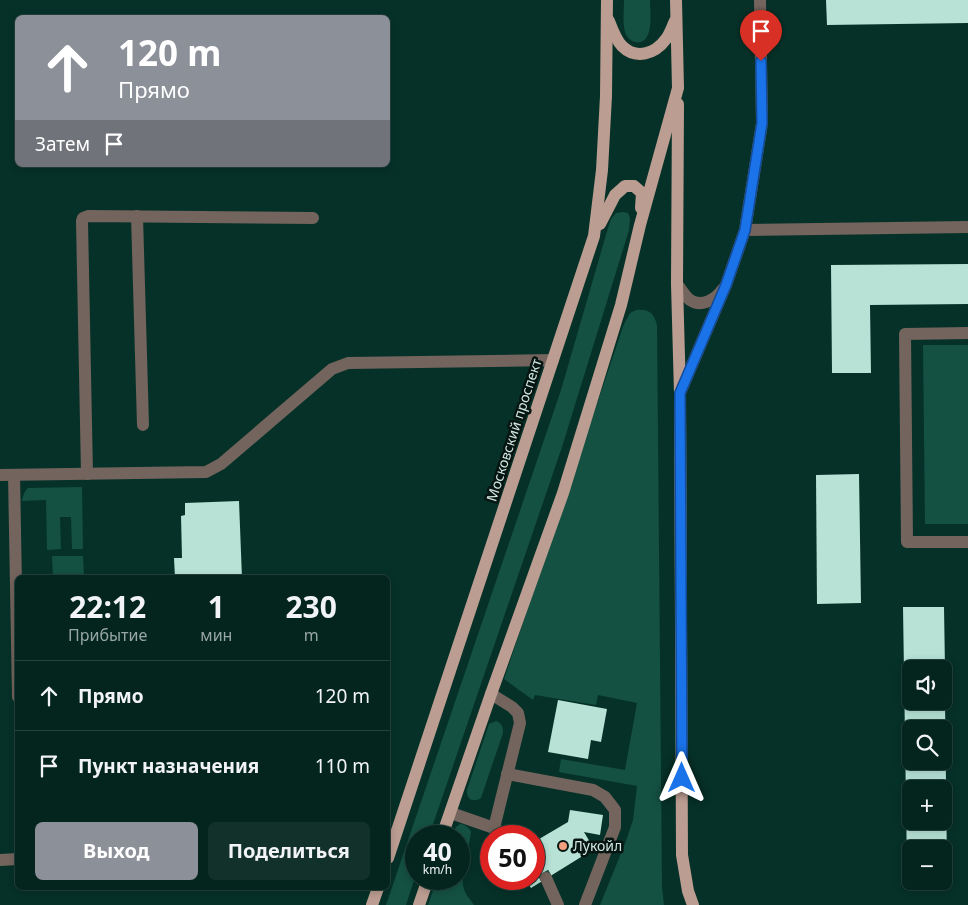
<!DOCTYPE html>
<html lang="ru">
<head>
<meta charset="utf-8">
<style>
  :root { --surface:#04251e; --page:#12312b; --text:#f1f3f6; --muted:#97a5a4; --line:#25423c; --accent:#8c9099 }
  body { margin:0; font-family:"Noto Sans",sans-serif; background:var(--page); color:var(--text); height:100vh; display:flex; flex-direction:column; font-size:19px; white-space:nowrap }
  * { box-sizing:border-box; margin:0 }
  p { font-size:16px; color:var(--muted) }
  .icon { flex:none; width:28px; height:28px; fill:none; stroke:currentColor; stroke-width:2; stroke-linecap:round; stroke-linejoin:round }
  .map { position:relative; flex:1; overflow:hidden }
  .details { position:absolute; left:15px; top:575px; width:375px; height:315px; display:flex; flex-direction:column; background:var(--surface); border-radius:8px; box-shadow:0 2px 8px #0003,0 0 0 1px var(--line) }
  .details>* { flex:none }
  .hud { position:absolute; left:15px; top:15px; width:375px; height:152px; border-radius:8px; box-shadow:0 2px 8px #0003,0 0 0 1px var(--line); background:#8c9099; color:#fff; overflow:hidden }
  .buttons { position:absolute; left:902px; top:660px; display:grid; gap:10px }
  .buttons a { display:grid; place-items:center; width:50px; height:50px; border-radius:8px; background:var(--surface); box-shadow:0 2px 8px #0003,0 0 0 1px var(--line); font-size:25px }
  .speed { position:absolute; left:405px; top:825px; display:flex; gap:10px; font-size:25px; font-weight:700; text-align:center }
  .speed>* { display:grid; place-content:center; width:65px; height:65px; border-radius:50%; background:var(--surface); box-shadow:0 2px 8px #0003,0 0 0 1px var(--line); line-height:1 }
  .speed small { font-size:12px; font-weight:400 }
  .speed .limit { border:8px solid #d22; background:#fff; color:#111 }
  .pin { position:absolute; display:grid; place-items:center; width:42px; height:42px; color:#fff; margin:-51px -21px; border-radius:50% 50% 50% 0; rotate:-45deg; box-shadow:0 0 5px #0007 }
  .pin .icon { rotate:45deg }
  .me { position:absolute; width:55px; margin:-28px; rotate:0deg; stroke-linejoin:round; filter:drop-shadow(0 0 4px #0008) }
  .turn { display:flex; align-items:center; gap:18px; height:105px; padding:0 20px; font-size:22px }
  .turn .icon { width:65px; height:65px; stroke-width:2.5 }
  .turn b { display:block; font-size:35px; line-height:42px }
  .then { display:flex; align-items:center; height:48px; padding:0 20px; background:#0003; gap:10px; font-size:19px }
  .eta { display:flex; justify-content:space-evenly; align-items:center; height:85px; text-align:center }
  .eta b { font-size:30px; font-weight:700; line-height:35px }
  .action { display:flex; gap:10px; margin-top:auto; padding:10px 20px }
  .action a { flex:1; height:58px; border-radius:8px; background:var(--accent); color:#fff; font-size:20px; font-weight:700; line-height:58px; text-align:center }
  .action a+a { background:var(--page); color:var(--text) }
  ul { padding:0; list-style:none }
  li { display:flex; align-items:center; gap:15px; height:70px; padding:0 20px; border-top:1px solid var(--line) }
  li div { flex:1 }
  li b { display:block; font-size:19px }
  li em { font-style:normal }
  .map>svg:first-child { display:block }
  .green { fill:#145143 }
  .building { fill:#b7e2d5; fill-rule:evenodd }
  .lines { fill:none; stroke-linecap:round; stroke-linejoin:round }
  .minor-tunnel { stroke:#254c44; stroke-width:12; stroke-dasharray:12 6; stroke-linecap:butt }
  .minor { stroke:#73645d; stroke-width:12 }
  .major { stroke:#bc9d91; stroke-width:12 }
  .route-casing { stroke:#114b97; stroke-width:12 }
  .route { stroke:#1a73e8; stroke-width:9 }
  .poi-dot { fill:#f2a07f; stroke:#061511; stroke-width:2 }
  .labels { text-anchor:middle; stroke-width:5; stroke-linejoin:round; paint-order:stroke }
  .street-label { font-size:14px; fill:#d2e7e1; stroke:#061511 }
  .poi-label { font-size:14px; fill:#d2e7e1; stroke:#061511; text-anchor:start }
</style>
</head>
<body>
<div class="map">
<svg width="968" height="905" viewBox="0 0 968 905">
  <rect width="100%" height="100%" fill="#063128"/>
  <g class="green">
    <path d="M624 0H650C650 11 655 46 635 42 631 41 628 38 626 35 622 25 624 11 624 0Z"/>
    <path d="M623 212 628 213 630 218 629 230 562 447 429 836H416V874L406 905H386L561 390 608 228 611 219 616 213Z"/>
    <path d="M636 310C649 309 654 313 657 325L662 887 664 905H600L626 841 633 820 637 786 559 772 561 759 625 770 637 703 598 695 596 705 535 695 533 700 504 679 624 324 630 313Z"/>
    <path d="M923 345H968V524H925Z"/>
    <path d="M82 487 83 549H72L71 517H60L61 549 47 550 46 500 22 501C23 496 24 492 28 488Z"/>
    <path d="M52 556H83L84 577H53Z"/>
    <path d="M496 721C502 723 503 727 503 733L481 798C473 803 466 799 467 790L489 724Z"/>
    <path d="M460 824C465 824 467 827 471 831 470 847 458 876 465 892 467 896 471 901 474 905H428L437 879H459V836H452L456 827Z"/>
  </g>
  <g class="building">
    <path d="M826 0H968V23L827 25Z"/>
    <path d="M968 264V304L870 305 871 373H832L831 265Z"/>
    <path d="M859 474 861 603 817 604 816 475Z"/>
    <path d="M239 501 242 578H175L174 558H182L181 516 185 515V503Z"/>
    <path d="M903 607H944L945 669H911V701H945L947 867H944V849H911V868H907ZM911 729H944V761H911ZM911 789H944V821H911Z"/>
    <path d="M558 700 607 709 601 742 591 740 588 759 548 752Z"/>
    <path d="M570 810 603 815 600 835 584 832 594 849 531 888 525 879H534V842L568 822Z"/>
  </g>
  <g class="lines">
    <path class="minor-tunnel" d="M534 857 546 878"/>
    <g class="minor">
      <path d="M137 216 143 425"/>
      <path d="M745 230 968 227"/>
      <path d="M677 284C681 289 685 296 690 300 702 308 716 299 723 289"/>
      <path d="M968 333 905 334 907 542H968"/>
      <path d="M680 393 726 285 745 230 762 123 760 0"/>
      <path d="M87 474 82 221 83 218 88 216 313 218"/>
      <path d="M0 475 206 472 221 464 332 369 348 363 553 360"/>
      <path d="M14 475 18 697"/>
      <path d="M491 694 512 707 518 713 520 723 494 828"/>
      <path d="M507 774 593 790 605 797 615 810V827L585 905"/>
      <path d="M451 813 494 828 507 836"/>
      <path d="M0 860 18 859"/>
      <path d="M546 878 558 905"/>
    </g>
    <g class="major">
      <path d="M609 21C612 29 616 40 622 46 636 60 655 54 666 39 670 34 672 27 675 21"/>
      <path d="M678 104 677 284 680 393 682 855 688 891 693 905"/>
      <path d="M600 224 615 195 625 186H634L642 193 641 208"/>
      <path d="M442 836 491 694 563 493 621 305 640 225 678 88 676 0"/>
      <path d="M388 858 594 236 602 170 606 96 607 0"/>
      <path d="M372 905 378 888"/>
      <path d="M419 905 428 879"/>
    </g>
  </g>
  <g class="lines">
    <g class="route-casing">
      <path id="route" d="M682 778 680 393 726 285 745 230 762 123 761 61"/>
    </g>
    <use href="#route" class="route"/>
  </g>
  <circle class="poi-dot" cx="563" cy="846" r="5"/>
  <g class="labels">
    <g class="street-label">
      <text transform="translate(514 430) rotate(-72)" y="5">Московский проспект</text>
    </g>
    <g class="poi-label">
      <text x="573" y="851">Лукойл</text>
    </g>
  </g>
</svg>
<div class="buttons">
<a><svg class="icon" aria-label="sound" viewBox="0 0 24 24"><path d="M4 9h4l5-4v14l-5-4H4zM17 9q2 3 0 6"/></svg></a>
<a><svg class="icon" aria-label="search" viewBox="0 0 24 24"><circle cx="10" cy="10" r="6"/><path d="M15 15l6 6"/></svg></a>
<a>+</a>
<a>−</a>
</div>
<div class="speed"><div>40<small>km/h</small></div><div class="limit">50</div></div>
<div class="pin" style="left:761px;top:61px;background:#d93025"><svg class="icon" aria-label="arrive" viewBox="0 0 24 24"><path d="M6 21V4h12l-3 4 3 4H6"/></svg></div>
<svg class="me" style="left:682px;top:778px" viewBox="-20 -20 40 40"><path d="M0-17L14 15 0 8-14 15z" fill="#1a73e8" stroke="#fff" stroke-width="4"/></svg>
<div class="hud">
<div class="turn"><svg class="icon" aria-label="ahead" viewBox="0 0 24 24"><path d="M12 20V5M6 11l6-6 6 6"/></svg><div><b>120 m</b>Прямо</div></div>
<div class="then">Затем<svg class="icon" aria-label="arrive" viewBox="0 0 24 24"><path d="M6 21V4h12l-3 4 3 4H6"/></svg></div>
</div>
<section class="details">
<div class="eta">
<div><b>22:12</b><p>Прибытие</p></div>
<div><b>1</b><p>мин</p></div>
<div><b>230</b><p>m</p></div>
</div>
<ul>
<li><svg class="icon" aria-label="ahead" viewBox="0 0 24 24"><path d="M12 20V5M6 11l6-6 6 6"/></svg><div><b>Прямо</b></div><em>120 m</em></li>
<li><svg class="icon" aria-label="arrive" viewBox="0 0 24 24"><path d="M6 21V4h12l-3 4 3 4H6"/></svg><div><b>Пункт назначения</b></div><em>110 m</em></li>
</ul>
<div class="action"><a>Выход</a><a>Поделиться</a></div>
</section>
</div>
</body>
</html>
